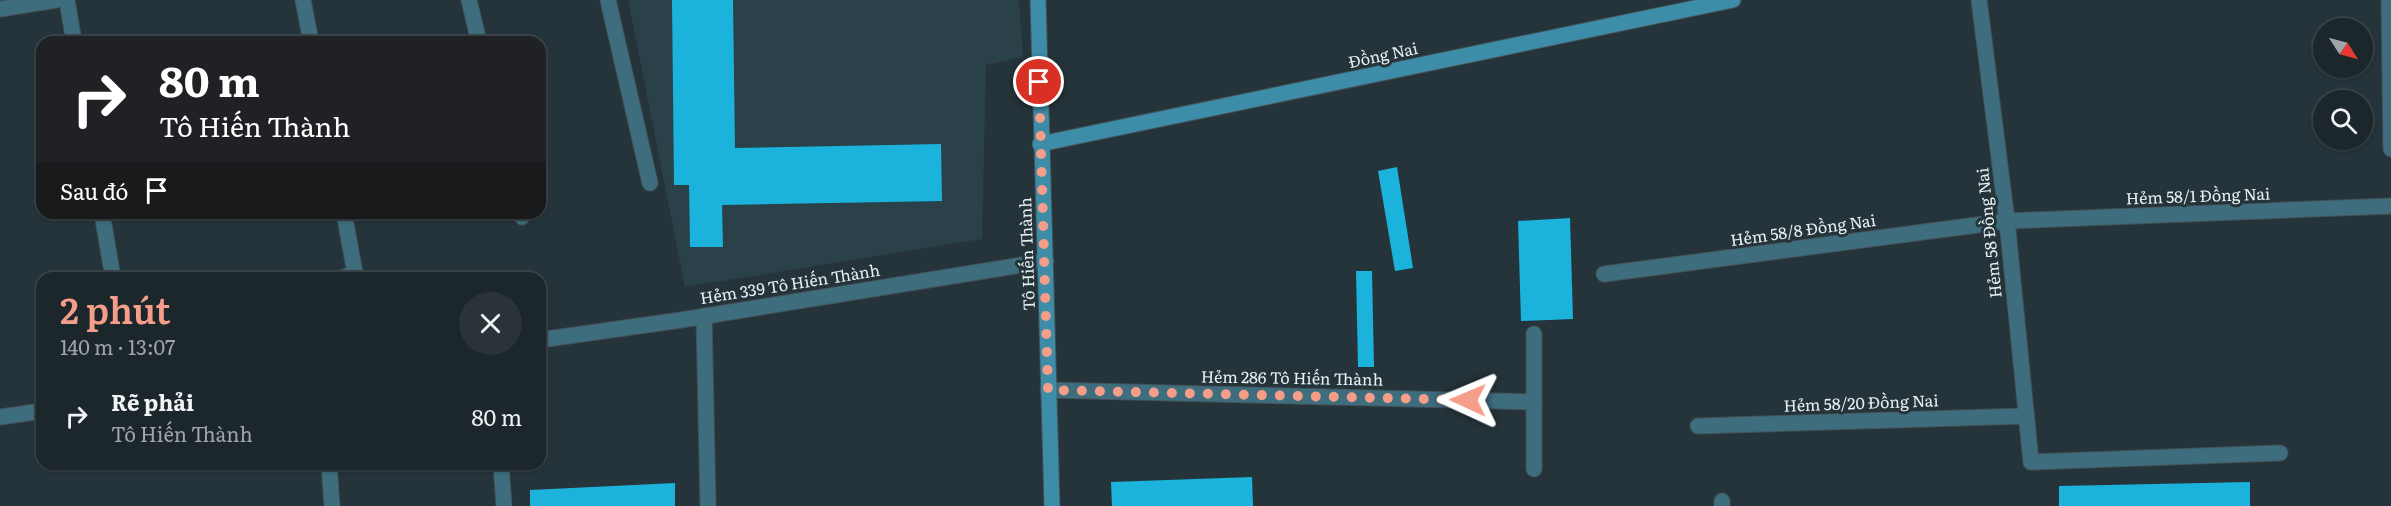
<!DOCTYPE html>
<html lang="vi">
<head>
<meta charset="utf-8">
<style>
  :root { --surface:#1c272c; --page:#293338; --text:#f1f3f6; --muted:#a0a5a9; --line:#3a4448; --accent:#f49e89 }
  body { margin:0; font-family:Literata,serif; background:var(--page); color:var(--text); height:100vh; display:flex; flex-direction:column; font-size:22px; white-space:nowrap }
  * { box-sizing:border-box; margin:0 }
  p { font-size:20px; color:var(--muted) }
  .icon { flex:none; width:33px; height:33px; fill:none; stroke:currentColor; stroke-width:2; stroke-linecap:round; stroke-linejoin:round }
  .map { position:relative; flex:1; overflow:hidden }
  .drawer { position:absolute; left:36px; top:272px; width:510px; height:198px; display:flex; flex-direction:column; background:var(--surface); border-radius:18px; box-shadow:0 2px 4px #0004,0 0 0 2px var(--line) }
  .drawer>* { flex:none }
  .top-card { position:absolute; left:36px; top:36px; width:510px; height:183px; border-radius:18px; box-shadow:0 2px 4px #0004,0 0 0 2px var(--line); background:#202124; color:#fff; overflow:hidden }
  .needle { width:39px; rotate:126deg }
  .buttons { position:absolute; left:2313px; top:18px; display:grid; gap:12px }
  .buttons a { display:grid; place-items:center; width:60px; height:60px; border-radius:50%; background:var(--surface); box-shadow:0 2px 4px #0004,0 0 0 2px var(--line); font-size:30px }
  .pin { position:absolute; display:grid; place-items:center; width:51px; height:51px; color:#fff; margin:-26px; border:3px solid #fff; border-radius:50%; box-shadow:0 2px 6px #0007 }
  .me { position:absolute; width:66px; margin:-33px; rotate:271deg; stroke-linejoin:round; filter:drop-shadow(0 0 4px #0008) }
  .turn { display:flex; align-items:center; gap:21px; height:126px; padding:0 24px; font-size:27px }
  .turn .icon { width:78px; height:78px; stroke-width:2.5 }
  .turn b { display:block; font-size:42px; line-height:51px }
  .then { display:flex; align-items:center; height:57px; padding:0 24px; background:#0003; gap:12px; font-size:22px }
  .round { display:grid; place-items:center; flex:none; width:63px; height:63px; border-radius:32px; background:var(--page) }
  .headline { display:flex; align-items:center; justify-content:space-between; height:102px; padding:0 24px }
  h1 { font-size:36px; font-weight:600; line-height:45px; color:var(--accent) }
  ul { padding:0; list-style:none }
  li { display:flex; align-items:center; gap:18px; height:84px; padding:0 24px }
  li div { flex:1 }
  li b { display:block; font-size:22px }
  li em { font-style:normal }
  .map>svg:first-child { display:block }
  .built { fill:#2a4149 }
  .building { fill:#1bb2dc }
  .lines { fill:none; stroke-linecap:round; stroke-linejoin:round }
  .lane-casing { stroke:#445258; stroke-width:17 }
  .street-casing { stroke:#445258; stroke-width:17 }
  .secondary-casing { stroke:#445258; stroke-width:17 }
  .lane { stroke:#3e6d7e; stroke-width:15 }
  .street { stroke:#3e6d7e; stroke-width:15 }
  .secondary { stroke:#3d8da8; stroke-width:15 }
  .route { stroke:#f49e89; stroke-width:10; stroke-dasharray:0 18 }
  .labels { text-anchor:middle; stroke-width:6; stroke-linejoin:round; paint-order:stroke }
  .street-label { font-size:16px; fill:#e6f0f3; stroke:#25343a }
</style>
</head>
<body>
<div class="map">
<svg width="2391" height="506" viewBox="0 0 2391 506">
  <rect width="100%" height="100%" fill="#25343a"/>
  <path class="built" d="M628 0H1019L1023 57 986 65 982 239 685 287Z"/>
  <g class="building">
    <path d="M672 0H733L735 148 941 144 942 201 722 205 723 247H690L689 185H674Z"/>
    <path d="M1397 167 1413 268 1395 271 1378 171Z"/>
    <path d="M1570 218 1573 319 1521 321 1518 221Z"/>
    <path d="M1356 271H1372L1374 367H1358Z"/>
    <path d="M1252 477 1253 506H1112L1111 482Z"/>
    <path d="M2250 482V506H2059V486Z"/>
    <path d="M675 483V506H530V490Z"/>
  </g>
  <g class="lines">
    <g class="lane-casing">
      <g id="lane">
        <path d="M1604 274 2007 221 2391 206"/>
        <path d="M1698 426 2026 416"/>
        <path d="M2031 462 2280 453"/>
        <path d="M1722 506V501"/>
      </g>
    </g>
    <g class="street-casing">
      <g id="street">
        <path d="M67 0 74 42"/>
        <path d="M303 0 311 42"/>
        <path d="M469 0 479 42"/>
        <path d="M608 0 650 183"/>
        <path d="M1979 0 2007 221 2031 462"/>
        <path d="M2389 0 2391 149"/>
        <path d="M0 9 56 0"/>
        <path d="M102 213 113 278"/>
        <path d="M521 213 522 217"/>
        <path d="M342 278 355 273 344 213"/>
        <path d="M704 316 708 506"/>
        <path d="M1534 334V469"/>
        <path d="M540 340 681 320 1046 261"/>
        <path d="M1048 390 1534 402"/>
        <path d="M0 417 42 411"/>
        <path d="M329 464 332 506"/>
        <path d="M501 464 504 506"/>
      </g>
    </g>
    <g class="secondary-casing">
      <g id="secondary">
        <path d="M1038 0 1052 506"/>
        <path d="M1040 144 1733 0"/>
      </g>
    </g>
    <use href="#lane" class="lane"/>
    <use href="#street" class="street"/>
    <use href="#secondary" class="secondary"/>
  </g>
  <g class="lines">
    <path class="route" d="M1039 82 1048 390 1468 400"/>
  </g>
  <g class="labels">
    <g class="street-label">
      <text transform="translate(1383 55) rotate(-12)" y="6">Đồng Nai</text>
      <text transform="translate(2198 196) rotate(-2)" y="6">Hẻm 58/1 Đồng Nai</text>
      <text transform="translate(1803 230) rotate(-8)" y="6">Hẻm 58/8 Đồng Nai</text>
      <text transform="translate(1989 233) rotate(-96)" y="6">Hẻm 58 Đồng Nai</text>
      <text transform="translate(1027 254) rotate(-92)" y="6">Tô Hiến Thành</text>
      <text transform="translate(790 284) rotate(-9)" y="6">Hẻm 339 Tô Hiến Thành</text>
      <text transform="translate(1292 378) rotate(1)" y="6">Hẻm 286 Tô Hiến Thành</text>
      <text transform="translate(1861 403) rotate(-2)" y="6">Hẻm 58/20 Đồng Nai</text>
    </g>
  </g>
</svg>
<div class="buttons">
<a><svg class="needle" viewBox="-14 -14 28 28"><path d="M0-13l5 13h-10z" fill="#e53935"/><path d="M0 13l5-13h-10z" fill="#a0a5a9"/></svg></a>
<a><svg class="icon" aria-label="search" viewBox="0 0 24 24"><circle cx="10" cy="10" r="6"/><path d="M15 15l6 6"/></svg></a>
</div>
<div class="pin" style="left:1039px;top:82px;background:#d93025"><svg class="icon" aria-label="arrive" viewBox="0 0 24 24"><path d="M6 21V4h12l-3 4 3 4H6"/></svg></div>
<svg class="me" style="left:1468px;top:400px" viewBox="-20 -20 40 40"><path d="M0-17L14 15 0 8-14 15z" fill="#f49e89" stroke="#fff" stroke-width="4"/></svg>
<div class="top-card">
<div class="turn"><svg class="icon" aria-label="right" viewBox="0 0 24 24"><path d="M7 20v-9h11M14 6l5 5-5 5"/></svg><div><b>80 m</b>Tô Hiến Thành</div></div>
<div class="then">Sau đó<svg class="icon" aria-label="arrive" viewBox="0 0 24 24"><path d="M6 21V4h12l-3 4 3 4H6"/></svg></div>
</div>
<section class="drawer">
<div class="headline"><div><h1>2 phút</h1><p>140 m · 13:07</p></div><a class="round"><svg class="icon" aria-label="close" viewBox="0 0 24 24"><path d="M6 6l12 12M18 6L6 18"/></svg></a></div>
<ul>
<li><svg class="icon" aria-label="right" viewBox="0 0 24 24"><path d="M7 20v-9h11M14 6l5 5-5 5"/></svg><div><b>Rẽ phải</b><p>Tô Hiến Thành</p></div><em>80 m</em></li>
</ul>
</section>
</div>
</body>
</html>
